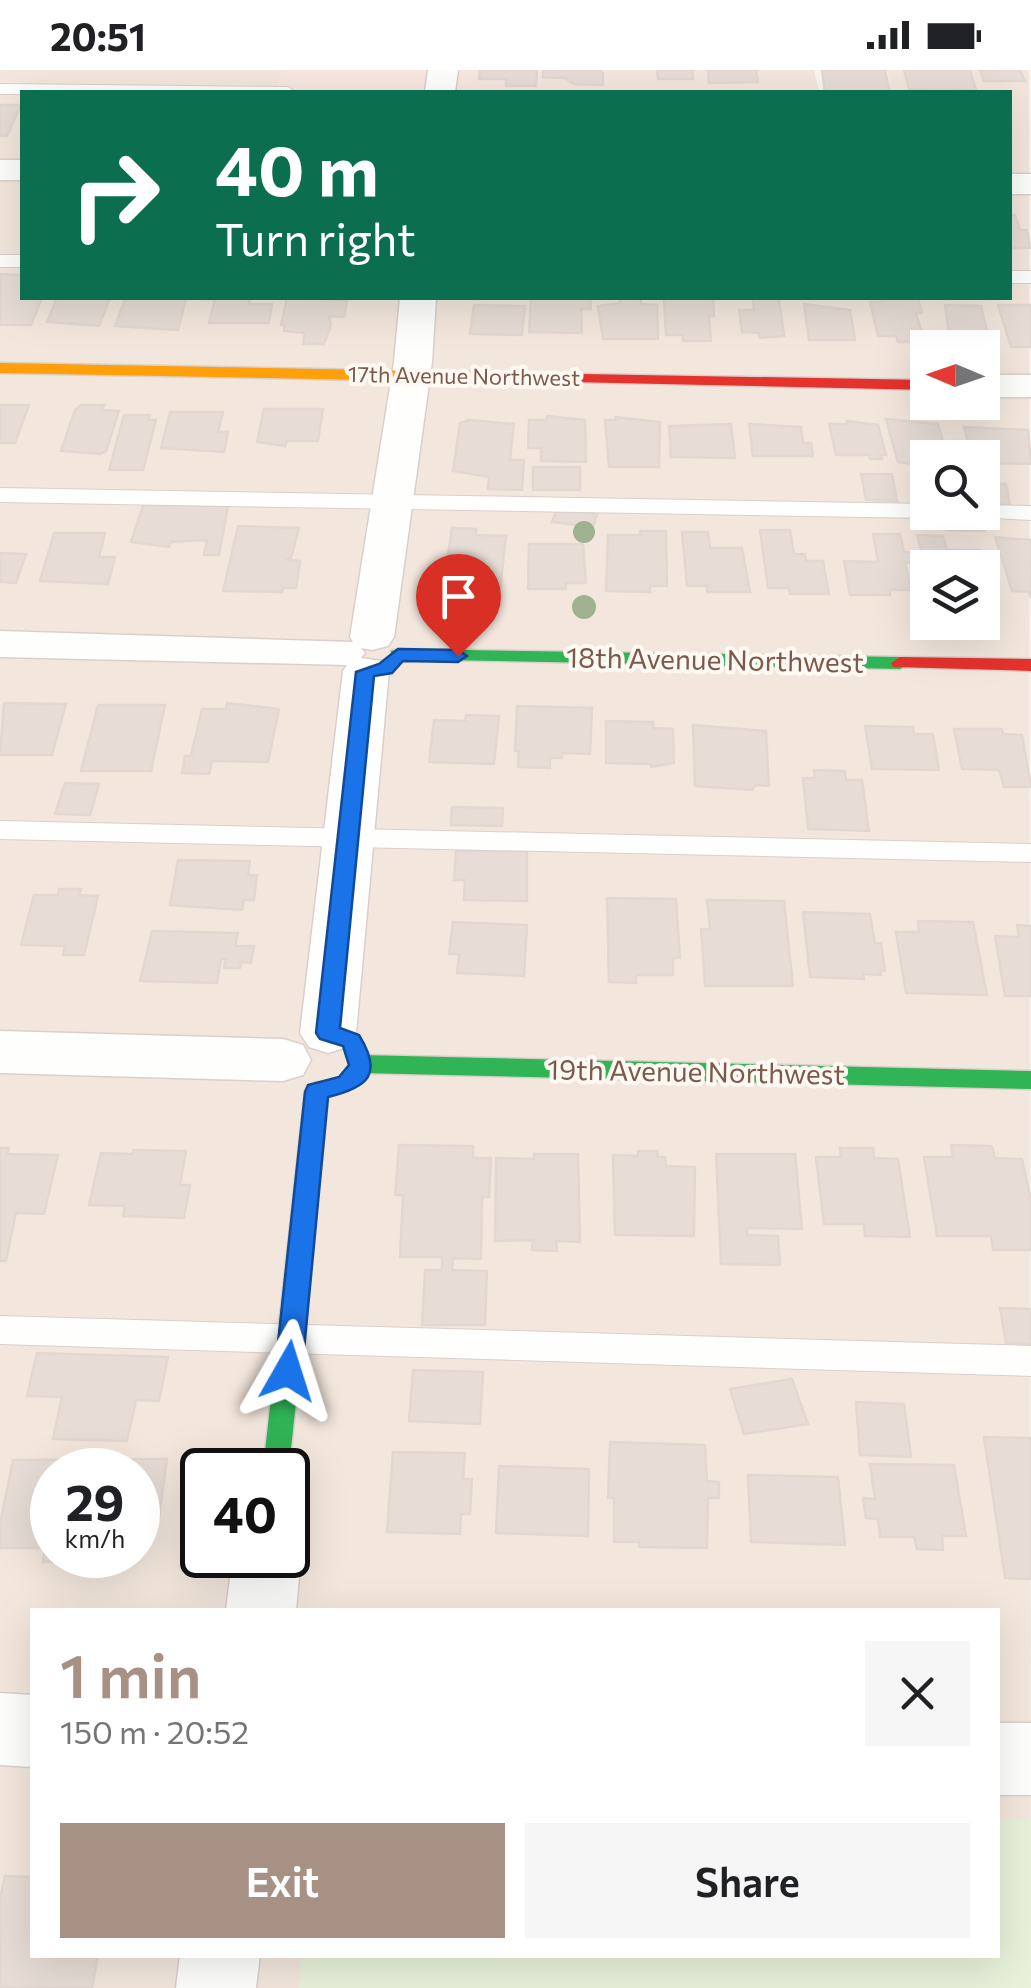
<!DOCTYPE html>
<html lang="en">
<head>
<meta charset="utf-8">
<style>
  :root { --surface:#fff; --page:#f6f6f6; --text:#202124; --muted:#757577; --accent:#a79084 }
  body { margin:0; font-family:Commissioner,sans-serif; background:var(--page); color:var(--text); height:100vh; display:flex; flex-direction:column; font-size:38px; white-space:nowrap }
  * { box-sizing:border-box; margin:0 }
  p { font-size:32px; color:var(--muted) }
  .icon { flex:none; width:55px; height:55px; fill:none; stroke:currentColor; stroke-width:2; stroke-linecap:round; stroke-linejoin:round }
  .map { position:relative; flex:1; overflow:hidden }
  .side { position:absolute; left:30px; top:1538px; width:970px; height:350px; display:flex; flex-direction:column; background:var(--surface); border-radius:0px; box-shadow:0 10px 40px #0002 }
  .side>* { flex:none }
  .guide { position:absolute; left:20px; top:20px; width:992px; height:210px; border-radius:0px; box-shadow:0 10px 40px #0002; background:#0b6e4f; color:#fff; overflow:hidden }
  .needle { width:65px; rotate:272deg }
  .tools { position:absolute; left:910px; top:260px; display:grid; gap:20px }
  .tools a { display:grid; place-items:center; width:90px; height:90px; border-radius:0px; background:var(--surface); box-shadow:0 10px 40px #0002; font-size:50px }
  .speed { position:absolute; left:30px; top:1378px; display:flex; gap:20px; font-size:50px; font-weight:700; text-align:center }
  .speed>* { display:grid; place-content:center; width:130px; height:130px; border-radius:50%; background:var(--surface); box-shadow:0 10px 40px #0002; line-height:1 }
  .speed small { font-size:25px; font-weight:400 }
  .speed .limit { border:5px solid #111; border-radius:15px; background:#fff; color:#111 }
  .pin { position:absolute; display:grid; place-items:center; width:85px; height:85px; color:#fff; margin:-102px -42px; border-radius:50% 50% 50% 0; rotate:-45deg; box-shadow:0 0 10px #0007 }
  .pin .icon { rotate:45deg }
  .me { position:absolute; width:110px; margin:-55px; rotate:6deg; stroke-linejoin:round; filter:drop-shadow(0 0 8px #0008) }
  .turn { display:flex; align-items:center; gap:35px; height:210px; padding:0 30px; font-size:45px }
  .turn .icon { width:130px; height:130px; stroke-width:2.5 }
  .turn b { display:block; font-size:70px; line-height:85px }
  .round { display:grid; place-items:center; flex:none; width:105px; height:105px; border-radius:0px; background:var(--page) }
  .overview { display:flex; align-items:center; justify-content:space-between; height:170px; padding:0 30px }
  h1 { font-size:60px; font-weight:600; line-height:75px; color:var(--accent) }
  .cta { display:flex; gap:20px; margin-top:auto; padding:20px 30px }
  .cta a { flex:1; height:115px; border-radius:0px; background:var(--accent); color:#fff; font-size:40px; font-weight:600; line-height:115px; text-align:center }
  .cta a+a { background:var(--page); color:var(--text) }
  .status { display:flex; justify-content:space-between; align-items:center; height:70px; padding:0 50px; background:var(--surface); direction:ltr }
  .status svg { height:28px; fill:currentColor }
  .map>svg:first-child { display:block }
  .residential { fill:#f3e7dd; fill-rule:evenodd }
  .commercial { fill:#f7e7e0 }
  .green { fill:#e8f1da }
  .building { fill:#e7ddd6; stroke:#e3d8d1; stroke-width:2.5 }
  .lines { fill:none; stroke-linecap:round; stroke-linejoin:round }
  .lane-casing { stroke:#d9d0cc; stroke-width:2 }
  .street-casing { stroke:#d9d0cc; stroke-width:3 }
  .fast-casing { stroke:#dad0cb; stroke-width:3 }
  .slow-casing { stroke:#dad0cb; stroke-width:3 }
  .jam-casing { stroke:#dad0cb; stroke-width:3 }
  .lane { fill:#fefefd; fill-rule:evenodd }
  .street { fill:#fefefd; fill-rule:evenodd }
  .fast { fill:#30b455; fill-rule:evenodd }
  .slow { fill:#ff9f0a; fill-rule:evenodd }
  .jam { fill:#e5322d; fill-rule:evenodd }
  .tree { fill:#9fb28f }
  .route { fill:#1a73e8; stroke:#114b97; stroke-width:2.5 }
  .labels { text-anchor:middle; stroke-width:8; stroke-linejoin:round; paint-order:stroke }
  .far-street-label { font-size:22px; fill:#7b594b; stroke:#fff9f3 }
  .street-label { font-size:28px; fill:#7b594b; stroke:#fff9f3 }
</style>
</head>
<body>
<div class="status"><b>20:51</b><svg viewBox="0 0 49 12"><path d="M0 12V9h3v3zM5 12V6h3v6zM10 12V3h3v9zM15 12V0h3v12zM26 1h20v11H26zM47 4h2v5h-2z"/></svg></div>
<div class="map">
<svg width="1031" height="1918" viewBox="0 0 1031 1918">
  <rect width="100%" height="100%" fill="#faf5ef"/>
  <g class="residential">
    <path d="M0 0H283L276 22H22V228H1010V22H892L887 0H1029L1031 1918H0ZM928 278H982V332H928ZM928 388H982V442H928ZM928 498H982V552H928ZM52 1400H138V1485H52ZM202 1400H288V1485H202ZM32 1540H998V1885H32Z"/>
    <path d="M541 0H814L819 22H540Z"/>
  </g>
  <path class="commercial" d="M283 0H541L540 22H276Z"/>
  <path class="green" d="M998 1749 1031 1750V1918H299L301 1885H998Z"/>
  <g class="building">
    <path d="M480 0H537L536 16H506V9H479Z"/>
    <path d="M543 0H598L603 3V15L574 14 565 8 543 7Z"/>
    <path d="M657 0H692L693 9H658Z"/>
    <path d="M708 0H756L758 12 709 13Z"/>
    <path d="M822 0H885L890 22H825Z"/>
    <path d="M904 0H970L976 20 909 19Z"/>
    <path d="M980 0H1020L1025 11H984Z"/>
    <path d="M0 35H21L7 66H0Z"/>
    <path d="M1010 145H1015L1020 160H1027L1030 178H1010Z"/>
    <path d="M1 204 22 205V228H42L31 255H0Z"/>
    <path d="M57 228H110L99 256 47 252Z"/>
    <path d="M250 228 249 234H272L269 253H209L215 229H199Z"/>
    <path d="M287 228 347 230 344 247 329 246 331 255 324 274H303L305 263 284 261 285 255H281Z"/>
    <path d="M531 228H590L591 239H581L582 263 529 262Z"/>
    <path d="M619 228H640L641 234 657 235 658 269H603L598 236 620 233Z"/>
    <path d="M664 228H713L714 246H709L711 271H683V265H666Z"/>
    <path d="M125 229H186L178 260 115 256Z"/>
    <path d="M753 229H779L784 266 760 268 759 263 742 262 739 240H754Z"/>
    <path d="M881 229H918L922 243H916L923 267H919L920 272H898L896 266H878L870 232H882Z"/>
    <path d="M804 234 850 240 855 270H809Z"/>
    <path d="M474 235 525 236 522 265 470 264Z"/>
    <path d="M945 235 981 236 989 271H979L980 276 950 271Z"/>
    <path d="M998 235H1031V277H1011Z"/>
    <path d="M0 335H29L15 373H0Z"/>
    <path d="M81 335H104L102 340 119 341 106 381 100 384 61 381 75 340Z"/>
    <path d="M264 339H323L318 371H287L285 376 257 372Z"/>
    <path d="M170 342H223L218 362H228L224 382 161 378Z"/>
    <path d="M124 345H150L148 350H156L143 400H109Z"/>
    <path d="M547 346 585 350 586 392 541 391V378H528L529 350H546Z"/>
    <path d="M616 347 660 352 659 397H609L605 350H616Z"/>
    <path d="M886 349 938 354 948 388H928V396L898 392Z"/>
    <path d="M468 350 514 354 510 390H524L522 420 488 419 489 407 453 401 460 353Z"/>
    <path d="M847 351 878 355 886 385H881L882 389H870L869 385H836L829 354H848Z"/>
    <path d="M731 354 735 388 671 387 669 356Z"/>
    <path d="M749 354 801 357 803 373H811L813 386H753Z"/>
    <path d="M964 357 1028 360 1031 394 982 393V388H972Z"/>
    <rect x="533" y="397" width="47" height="23"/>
    <path d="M861 404H892L897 431 866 430Z"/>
    <path d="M982 413 1006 414 1010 435 987 434Z"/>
    <path d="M143 435 228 436 219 485H204L207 470 171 472 169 477 131 472Z"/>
    <path d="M557 439 597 444 593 457 552 452Z"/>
    <path d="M944 445 982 446 985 461 946 460Z"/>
    <path d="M238 456 299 458 291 488 286 490 300 491 296 518H283L282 522 223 521Z"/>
    <path d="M452 458 476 459V465L506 466 500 521 450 525 452 505H445Z"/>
    <path d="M760 460H790L794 484H805L806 491H823L829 524H790L789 518H768Z"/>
    <path d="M640 461H666L667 516H650V522L606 521 608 465H640Z"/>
    <path d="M682 462H708L710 478H742L750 522H707V516H687Z"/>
    <path d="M54 463H105L99 487H115L108 514 40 511Z"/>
    <path d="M873 464H900L904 482H910L912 493 905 492 911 520H890V525H850L844 491 878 492Z"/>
    <path d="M917 465 943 466 947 480H981L994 528H982V498H928V507Z"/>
    <path d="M995 467 1031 470V528L1029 522 1012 521Z"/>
    <path d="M529 474H583L586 513H566V519H528Z"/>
    <path d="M0 483 26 484 16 513 0 512Z"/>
    <path d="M4 633 66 634 52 685H0Z"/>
    <path d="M227 633 279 639 268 692 212 691 209 704 182 703 185 686H191L202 639H226Z"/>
    <path d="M98 635H165L151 701H81Z"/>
    <path d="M517 636 592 638 590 684 562 683V688H550V698L518 697 519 681H515Z"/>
    <path d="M466 645 499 646 494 694 429 692 434 650 465 651Z"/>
    <path d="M606 651 653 652V658L673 659 674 693 651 697 650 694 606 693Z"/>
    <path d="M693 655 766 661 769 716 756 715 752 720 695 716Z"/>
    <path d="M865 656 913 657 914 664H933L939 700 872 699Z"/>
    <path d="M954 659H1002L1003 664 1022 665 1031 717H1004L999 700 962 699Z"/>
    <path d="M814 700 845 701 846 710H862L869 761 808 759 803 708H815Z"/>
    <path d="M65 713 99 714 90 745 55 744Z"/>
    <path d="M452 737 503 738 502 756 451 755Z"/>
    <path d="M456 781H527V831L464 830 465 810H454Z"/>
    <path d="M178 790 250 791 248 805H257L254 830H244L242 840 170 835Z"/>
    <path d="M59 819H81L79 825 98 826 84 885H63L65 876 21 875 34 825H58Z"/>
    <path d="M607 828 676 829 680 888H673V905H636V913L609 912Z"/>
    <path d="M707 830 784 831 793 916H705L701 859H710Z"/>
    <path d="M803 842 870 844 875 873H881L885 901 880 900 881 905 863 904 864 909 810 907Z"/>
    <path d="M918 851 973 852 987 925 906 923 896 862H919Z"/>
    <path d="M453 852 527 855 524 906 457 903 459 884H449Z"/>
    <path d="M1017 855 1031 856V926H1005L995 866 1019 867Z"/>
    <path d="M152 861 238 863 235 876H254L251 893 241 892 240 898H224L226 889H221L217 913 140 911Z"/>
    <path d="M399 1075 473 1076V1088H491L489 1127H482L481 1189 453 1188 452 1200 487 1201 485 1255H422L425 1200H442V1187H400L403 1125H395Z"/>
    <path d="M951 1075 992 1076 995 1088 1022 1089 1031 1131V1180H993L991 1166H937L924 1087H953Z"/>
    <path d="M0 1078H9L7 1084 58 1085 44 1144 16 1143 6 1191H0Z"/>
    <path d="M840 1078H873L874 1088 898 1089 910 1167 865 1166 864 1154H824L816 1087H841Z"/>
    <path d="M133 1080 186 1081 180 1115H190L184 1148 123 1146 125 1136 89 1135 101 1083 133 1084Z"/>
    <path d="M638 1081H657L658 1087H665L666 1096 695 1097 694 1166 615 1165 613 1085 638 1086Z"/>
    <path d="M534 1084H578L580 1172 556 1171 557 1181 532 1180 533 1170 495 1171 496 1088 534 1089Z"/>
    <path d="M716 1084H795L802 1159 747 1158V1165L778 1166 780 1195 721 1194Z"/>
    <path d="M1000 1238 1031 1239V1274L1006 1273Z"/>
    <path d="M37 1283 168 1287 159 1331 136 1330 127 1371 53 1369 62 1327 27 1326Z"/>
    <path d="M413 1300 483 1302 480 1354 409 1351Z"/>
    <path d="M792 1309 808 1354 744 1364 730 1319Z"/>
    <path d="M856 1332 904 1334 911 1387 860 1385Z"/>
    <path d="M984 1367 1031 1368V1509L1005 1508Z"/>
    <path d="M610 1372 705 1375 707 1411 719 1412V1428H708L707 1478 639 1477V1472H614V1428H608Z"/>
    <path d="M393 1382 465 1383 463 1409H472L470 1444H461L460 1464 387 1462Z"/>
    <path d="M167 1389 159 1447H138V1400H52V1485H127L126 1492H43L45 1478H0V1454L13 1390Z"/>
    <path d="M870 1394 954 1395 966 1466H942L943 1480 917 1479 914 1467H880L878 1449 866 1448 863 1428 875 1429Z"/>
    <path d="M499 1396 589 1399 588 1466 496 1463Z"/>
    <path d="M748 1405 838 1407 845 1475 751 1472Z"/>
    <path d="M5 1806 32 1807V1885H98L92 1918H0V1828Z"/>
  </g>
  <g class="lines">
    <g class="lane-casing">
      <g id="lane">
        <path d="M0 14 288 17 296 22 0 24Z"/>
        <rect x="0" y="185" width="22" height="12"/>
        <rect x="1010" y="201" width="21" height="12"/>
        <path d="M0 418 928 434V442H938L928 448 0 432Z"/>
        <path d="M982 435 1031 436V450L974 447 971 442H982Z"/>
        <path d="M0 751 1031 774V792L0 769Z"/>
        <path d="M0 1246 1031 1276V1306L0 1274Z"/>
      </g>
    </g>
    <g class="street-casing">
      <g id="street">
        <path d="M428 0H458L455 22H425Z"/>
        <rect x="0" y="90" width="22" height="20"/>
        <rect x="1010" y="104" width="21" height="20"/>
        <path d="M400 228H436L432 292 394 567 388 576 372 580 361 578 365 583 361 588 382 591 389 601 356 963 347 977 328 983 309 977 300 963 343 601 347 595 0 587V561L353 572 350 567 394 292Z"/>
        <rect x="982" y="305" width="49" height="22"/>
        <path d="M0 961 283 969 303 975 311 990 303 1005 283 1011 0 1003Z"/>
        <path d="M288 1461 301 1485 296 1540H226L233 1485H288Z"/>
        <path d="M0 1623 32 1625V1697L0 1695Z"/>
        <rect x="998" y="1653" width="33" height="72"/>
        <path d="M180 1885H260L256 1918H176Z"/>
      </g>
    </g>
    <g class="fast-casing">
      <g id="fast">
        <path d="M398 579 900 587 909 593 900 599 391 589V581Z"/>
        <path d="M361 985 1031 1001V1019L361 1003 353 1000 350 994 353 988Z"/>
        <path d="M317 1012 325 1015 329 1021 288 1407V1400H263L305 1021 309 1015Z"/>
      </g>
    </g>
    <g class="slow-casing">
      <path id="slow" d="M0 293 528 303 536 308 528 313 0 303Z"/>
    </g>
    <g class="jam-casing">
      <g id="jam">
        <path d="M528 303 928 310V320L523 311 520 308Z"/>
        <path d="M900 587 1031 589V601L893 597 891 593Z"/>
      </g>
    </g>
    <use href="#lane" class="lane"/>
    <use href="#street" class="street"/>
    <use href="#fast" class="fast"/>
    <use href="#slow" class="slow"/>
    <use href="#jam" class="jam"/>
  </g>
  <g class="tree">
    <circle cx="584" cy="462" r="11"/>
    <circle cx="584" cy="537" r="12"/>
  </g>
  <path class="route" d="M398 579 458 580 467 586 458 592 403 591 392 603 374 606 340 958 359 965C383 1004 369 1017 328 1027L302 1301 298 1309 288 1312 279 1309 275 1301 305 1022 308 1015 339 1007 349 995 343 976 320 969 316 963 356 602 379 594Z"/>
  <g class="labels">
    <g class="far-street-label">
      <text transform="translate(464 306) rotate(1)" y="8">17th Avenue Northwest</text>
    </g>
    <g class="street-label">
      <text transform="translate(715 590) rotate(1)" y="10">18th Avenue Northwest</text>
      <text transform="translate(696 1002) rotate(1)" y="10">19th Avenue Northwest</text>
    </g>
  </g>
</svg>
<div class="tools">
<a><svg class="needle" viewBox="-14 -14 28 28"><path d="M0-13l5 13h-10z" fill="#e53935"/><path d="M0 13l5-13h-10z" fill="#757577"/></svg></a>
<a><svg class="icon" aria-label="search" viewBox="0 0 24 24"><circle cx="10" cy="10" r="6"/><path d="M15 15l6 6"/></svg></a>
<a><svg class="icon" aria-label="layers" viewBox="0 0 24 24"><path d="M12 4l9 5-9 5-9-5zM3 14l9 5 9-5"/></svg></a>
</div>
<div class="speed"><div>29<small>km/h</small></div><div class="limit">40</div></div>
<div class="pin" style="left:458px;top:586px;background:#d93025"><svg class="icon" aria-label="arrive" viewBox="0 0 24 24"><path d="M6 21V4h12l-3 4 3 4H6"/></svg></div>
<svg class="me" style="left:288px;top:1301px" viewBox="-20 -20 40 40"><path d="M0-17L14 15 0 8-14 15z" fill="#1a73e8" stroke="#fff" stroke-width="4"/></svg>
<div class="guide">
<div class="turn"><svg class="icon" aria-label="right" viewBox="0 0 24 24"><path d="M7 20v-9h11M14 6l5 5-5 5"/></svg><div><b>40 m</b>Turn right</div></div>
</div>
<section class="side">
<div class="overview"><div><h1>1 min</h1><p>150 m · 20:52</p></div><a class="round"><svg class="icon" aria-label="close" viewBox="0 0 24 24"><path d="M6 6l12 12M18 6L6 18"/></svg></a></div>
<div class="cta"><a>Exit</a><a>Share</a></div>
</section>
</div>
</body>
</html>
